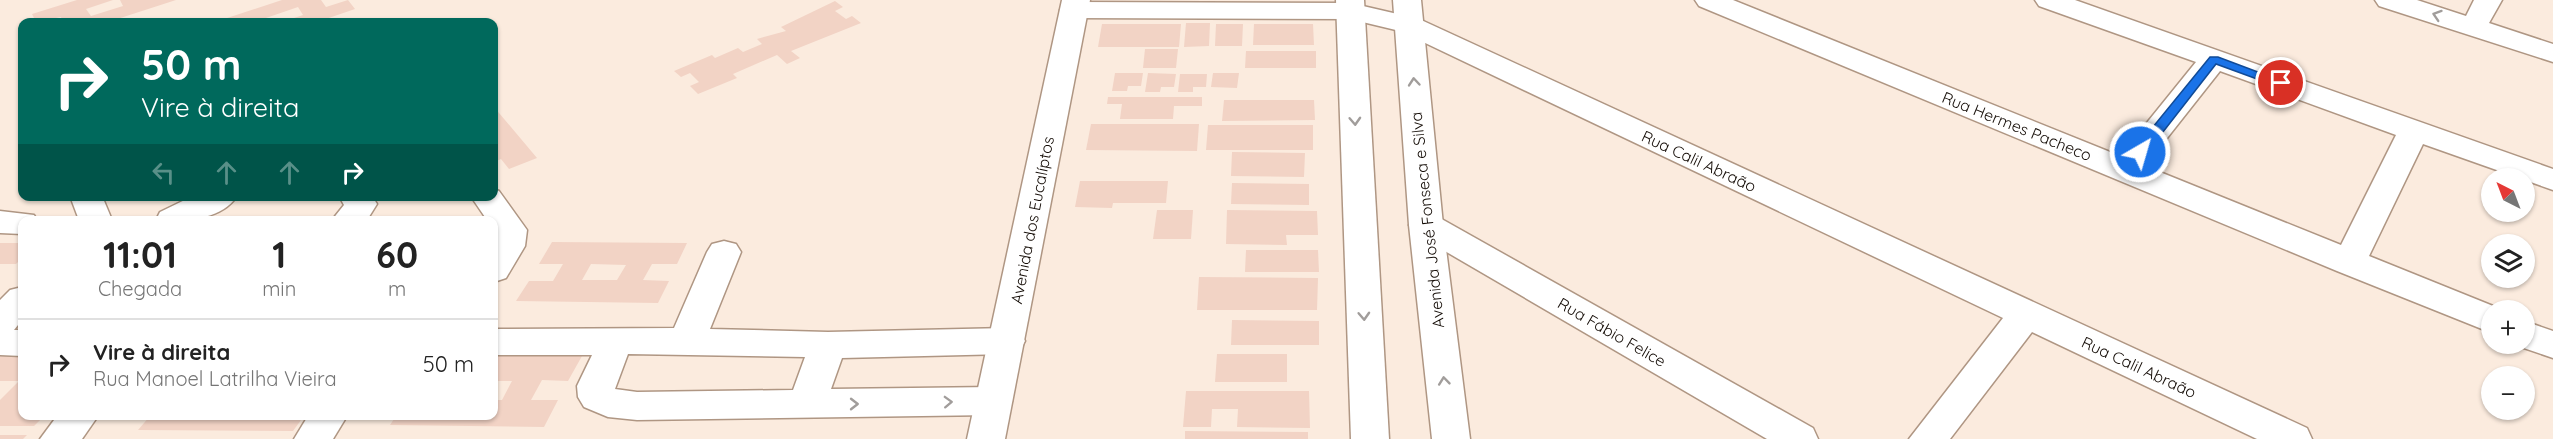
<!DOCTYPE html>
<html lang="pt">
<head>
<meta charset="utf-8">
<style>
  :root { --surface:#fff; --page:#f2f2f2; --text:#222; --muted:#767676; --line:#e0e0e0 }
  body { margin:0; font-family:Quicksand,sans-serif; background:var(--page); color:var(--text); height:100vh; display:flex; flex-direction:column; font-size:22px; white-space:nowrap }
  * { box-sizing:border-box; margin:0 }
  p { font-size:20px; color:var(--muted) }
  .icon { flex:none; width:33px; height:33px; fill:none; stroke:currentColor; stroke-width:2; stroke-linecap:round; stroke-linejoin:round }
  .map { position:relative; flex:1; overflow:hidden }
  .sheet { position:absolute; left:18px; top:216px; width:480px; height:204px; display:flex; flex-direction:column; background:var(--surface); border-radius:12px; box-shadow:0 2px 4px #0004 }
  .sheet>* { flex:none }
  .top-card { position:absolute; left:18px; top:18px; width:480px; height:183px; border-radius:12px; box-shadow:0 2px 4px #0004; background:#00695c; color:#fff; overflow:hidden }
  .needle { width:39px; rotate:318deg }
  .fabs { position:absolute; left:2481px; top:168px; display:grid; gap:12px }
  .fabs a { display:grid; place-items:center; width:54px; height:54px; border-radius:50%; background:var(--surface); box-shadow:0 2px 4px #0004; font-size:30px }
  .pin { position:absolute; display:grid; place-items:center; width:51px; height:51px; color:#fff; margin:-26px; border:3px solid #fff; border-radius:50%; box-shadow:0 2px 6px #0007 }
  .me { position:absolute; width:66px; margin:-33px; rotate:38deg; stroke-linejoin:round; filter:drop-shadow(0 0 4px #0008) }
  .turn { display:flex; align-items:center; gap:21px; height:126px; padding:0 24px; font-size:27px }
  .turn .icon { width:78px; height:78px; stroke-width:2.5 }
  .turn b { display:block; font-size:42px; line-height:51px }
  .lanes { display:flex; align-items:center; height:57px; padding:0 24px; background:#0003; justify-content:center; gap:30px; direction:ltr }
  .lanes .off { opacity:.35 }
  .eta { display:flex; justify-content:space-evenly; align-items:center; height:102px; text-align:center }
  .eta b { font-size:36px; font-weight:700; line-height:42px }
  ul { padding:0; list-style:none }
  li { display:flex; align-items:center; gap:18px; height:90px; padding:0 24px; border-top:2px solid var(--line) }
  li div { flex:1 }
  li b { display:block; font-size:22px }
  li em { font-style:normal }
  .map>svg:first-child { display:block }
  .building { fill:#f2d3c5; fill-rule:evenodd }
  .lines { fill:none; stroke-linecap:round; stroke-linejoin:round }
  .minor-casing { stroke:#af9683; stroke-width:3 }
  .tertiary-casing { stroke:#af9683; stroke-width:3 }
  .secondary-casing { stroke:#af9683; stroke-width:3 }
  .minor { fill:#fff; fill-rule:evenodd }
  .tertiary { fill:#fff; fill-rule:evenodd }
  .secondary { fill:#fff; fill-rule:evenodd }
  .oneway { stroke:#a19d9b }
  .route { fill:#1a73e8; stroke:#114b97; stroke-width:1.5 }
  .labels { text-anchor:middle; stroke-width:4.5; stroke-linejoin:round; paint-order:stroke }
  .street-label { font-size:16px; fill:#130b05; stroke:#fff }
</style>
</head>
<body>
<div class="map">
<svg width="2553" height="439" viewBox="0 0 2553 439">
  <rect width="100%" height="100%" fill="#fbebde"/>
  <g class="building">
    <path d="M77 0H113L86 9 91 16 123 6 120 0H176L108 22H63L61 17 36 22 32 14Z"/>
    <path d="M282 0H321L326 7 348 0 355 9 317 22H282L303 15 298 7 266 18 270 22H215Z"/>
    <path d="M835 1 843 7 835 11 846 19 852 16 861 23 791 51 800 58 787 64 777 55 733 74 737 78 698 94 690 86 699 82 690 73 681 77 674 71 712 55 715 58 738 48 743 52 762 44 757 39 786 31 781 27Z"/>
    <path d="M1186 23H1210L1209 46 1184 47Z"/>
    <path d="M1102 24H1181L1179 47H1098Z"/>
    <path d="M1216 24H1243L1242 46H1215Z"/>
    <path d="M1254 24H1313L1314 45H1253Z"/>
    <path d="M1145 49H1178L1176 68H1143Z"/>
    <path d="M1246 51H1316V68H1245Z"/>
    <path d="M1115 73H1143L1141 86H1128L1127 91H1112Z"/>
    <path d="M1148 73 1176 74 1174 87H1161L1160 92H1145Z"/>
    <path d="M1213 73H1239L1237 88 1211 87Z"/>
    <path d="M1180 74H1207L1206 87H1193V92H1178Z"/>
    <path d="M1108 97H1202V106H1174L1173 119H1120L1122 104H1107Z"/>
    <path d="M1224 100H1314L1315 120 1222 121Z"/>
    <path d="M494 107 537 158 509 169 501 159 494 162Z"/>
    <path d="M1091 124H1199L1197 151 1086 150Z"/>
    <path d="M1208 125H1313V150H1206Z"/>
    <path d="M1232 152 1305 153 1304 177 1231 176Z"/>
    <path d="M1080 181H1168L1166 203H1113L1112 208 1075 207Z"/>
    <path d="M1232 183 1309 184V205L1231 204Z"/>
    <path d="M1157 210H1193L1191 239H1153Z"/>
    <path d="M1227 210 1317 211 1318 235H1286L1287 245 1226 244Z"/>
    <path d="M552 242 687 243 677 264H652L643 280 669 281 658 303 516 301 529 281H553L563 264H539ZM591 264 626 265 617 280H582Z"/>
    <path d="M0 243H22V258L16 264H0Z"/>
    <path d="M1246 250H1318L1319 272H1245Z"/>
    <path d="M1199 277 1318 278 1317 310H1197Z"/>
    <path d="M1232 320 1319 321V345H1231Z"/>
    <path d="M1217 354H1287V382H1215Z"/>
    <path d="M0 355H22V416H44L34 426H0V400L19 381H0Z"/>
    <path d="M494 355 582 356 568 381 542 380 531 400H558L544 427 390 425 396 416H494V400H502L512 381H494Z"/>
    <path d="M1186 391H1309L1310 428 1237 427 1238 409H1212L1211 427H1183Z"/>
    <path d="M150 416H304L293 431 138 430Z"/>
    <path d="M1185 431 1308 432V439H1185Z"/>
    <path d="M0 435H27L23 439H0Z"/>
  </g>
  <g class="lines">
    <g class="minor-casing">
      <g id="minor">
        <path d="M1695 0H1733L2120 156 2196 62 2039 6 2035 0H2075L2553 169V190L2423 144 2369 256 2503 310H2492V333L2337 271 1699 6ZM2220 71 2396 135 2341 245 2145 166Z"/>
        <path d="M2375 0H2417L2466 16 2474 0H2502L2489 23 2553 44V62L2379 6Z"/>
        <path d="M1074 2 1350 3 1419 19 2307 428 2312 439H2257L2032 332 1950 439H1909L2003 318 1400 31 1350 19 1074 18 1064 16 1060 10 1064 4Z"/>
        <path d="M494 189 499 191 527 230 525 246 506 278 494 282V220H487L472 198 494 196Z"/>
        <path d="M70 196H102L112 220H79Z"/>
        <path d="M193 196H237C220 222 183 220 156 220L160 212Z"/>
        <path d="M339 196H372L377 204 367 220H332L344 205Z"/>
        <path d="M0 211 34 215 37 220H22V234L0 233Z"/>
        <path d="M1426 214 1438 217 1813 428 1818 439H1767L1414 233 1409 225 1414 217Z"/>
        <path d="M724 241 736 244 741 252 710 329 828 332 1007 328 1020 332 1025 341 1020 350 1007 354 842 358 831 389 993 387 1006 391 1012 401 1006 411 993 415 637 420 608 417 584 407 578 397 577 386 592 355H494V329L674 328 707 252 712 244ZM628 354 805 357 793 390 637 392 615 389Z"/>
        <path d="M22 287V320L14 330H22V356L0 355V300L10 290Z"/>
        <path d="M2524 321 2553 331V358L2512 344H2524Z"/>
        <path d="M57 416H98L82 439H40Z"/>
        <path d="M308 416H347L333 439H294Z"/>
      </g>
    </g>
    <g class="tertiary-casing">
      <path id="tertiary" d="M1062 0H1090L1005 439H967Z"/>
    </g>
    <g class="secondary-casing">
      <g id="secondary">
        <path d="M1336 0H1364L1389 439H1351Z"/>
        <path d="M1393 0H1421L1443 225 1470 439H1432L1409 225Z"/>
      </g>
    </g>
    <use href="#minor" class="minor"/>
    <use href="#tertiary" class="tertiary"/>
    <use href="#secondary" class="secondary"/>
  </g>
  <defs><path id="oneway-chevron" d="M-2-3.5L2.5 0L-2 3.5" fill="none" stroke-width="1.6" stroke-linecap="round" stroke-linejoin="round" transform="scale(1.5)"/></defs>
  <g class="oneway">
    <use href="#oneway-chevron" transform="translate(2437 15) rotate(-162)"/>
    <use href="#oneway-chevron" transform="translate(1414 82) rotate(-95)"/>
    <use href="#oneway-chevron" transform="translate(1355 121) rotate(87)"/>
    <use href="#oneway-chevron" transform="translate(1364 316) rotate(87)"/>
    <use href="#oneway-chevron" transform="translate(1444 381) rotate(-96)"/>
    <use href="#oneway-chevron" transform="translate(948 402) rotate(-2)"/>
    <use href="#oneway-chevron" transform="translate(854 404)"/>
  </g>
  <path class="route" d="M2210 57H2218L2287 83 2276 86 2216 64 2145 155H2135V149Z"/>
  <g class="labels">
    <g class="street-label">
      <text transform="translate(2017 126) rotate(22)" y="6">Rua Hermes Pacheco</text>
      <text transform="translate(1699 161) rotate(25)" y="6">Rua Calil Abraão</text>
      <text transform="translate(1032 220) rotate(-79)" y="6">Avenida dos Eucalíptos</text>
      <text transform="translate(1427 220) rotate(-96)" y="6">Avenida José Fonseca e Silva</text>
      <text transform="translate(1612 332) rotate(30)" y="6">Rua Fábio Felice</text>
      <text transform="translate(2139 367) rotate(25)" y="6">Rua Calil Abraão</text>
    </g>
  </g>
</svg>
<div class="fabs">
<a><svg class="needle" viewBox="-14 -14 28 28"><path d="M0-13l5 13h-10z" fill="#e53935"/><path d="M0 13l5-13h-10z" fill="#767676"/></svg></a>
<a><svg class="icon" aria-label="layers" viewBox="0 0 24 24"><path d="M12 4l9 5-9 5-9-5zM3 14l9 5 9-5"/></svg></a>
<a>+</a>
<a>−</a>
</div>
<div class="pin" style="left:2281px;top:83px;background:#d93025"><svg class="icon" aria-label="arrive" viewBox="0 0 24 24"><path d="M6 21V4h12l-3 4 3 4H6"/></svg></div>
<svg class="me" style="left:2140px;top:152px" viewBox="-20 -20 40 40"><circle r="17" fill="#1a73e8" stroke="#fff" stroke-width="3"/><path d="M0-11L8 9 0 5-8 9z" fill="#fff"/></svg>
<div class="top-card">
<div class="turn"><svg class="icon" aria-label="right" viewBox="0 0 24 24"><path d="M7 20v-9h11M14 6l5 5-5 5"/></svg><div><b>50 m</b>Vire à direita</div></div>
<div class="lanes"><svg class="icon off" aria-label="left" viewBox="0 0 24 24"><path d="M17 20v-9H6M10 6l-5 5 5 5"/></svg><svg class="icon off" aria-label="ahead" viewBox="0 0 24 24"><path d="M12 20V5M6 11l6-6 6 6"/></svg><svg class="icon off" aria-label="ahead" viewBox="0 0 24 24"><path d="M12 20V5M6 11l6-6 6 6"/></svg><svg class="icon" aria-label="right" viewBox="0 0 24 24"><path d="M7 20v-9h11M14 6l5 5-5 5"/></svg></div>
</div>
<section class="sheet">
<div class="eta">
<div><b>11:01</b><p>Chegada</p></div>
<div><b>1</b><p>min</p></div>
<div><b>60</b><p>m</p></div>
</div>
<ul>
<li><svg class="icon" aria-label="right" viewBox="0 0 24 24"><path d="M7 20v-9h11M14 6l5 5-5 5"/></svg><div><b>Vire à direita</b><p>Rua Manoel Latrilha Vieira</p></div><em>50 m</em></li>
</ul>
</section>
</div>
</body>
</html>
